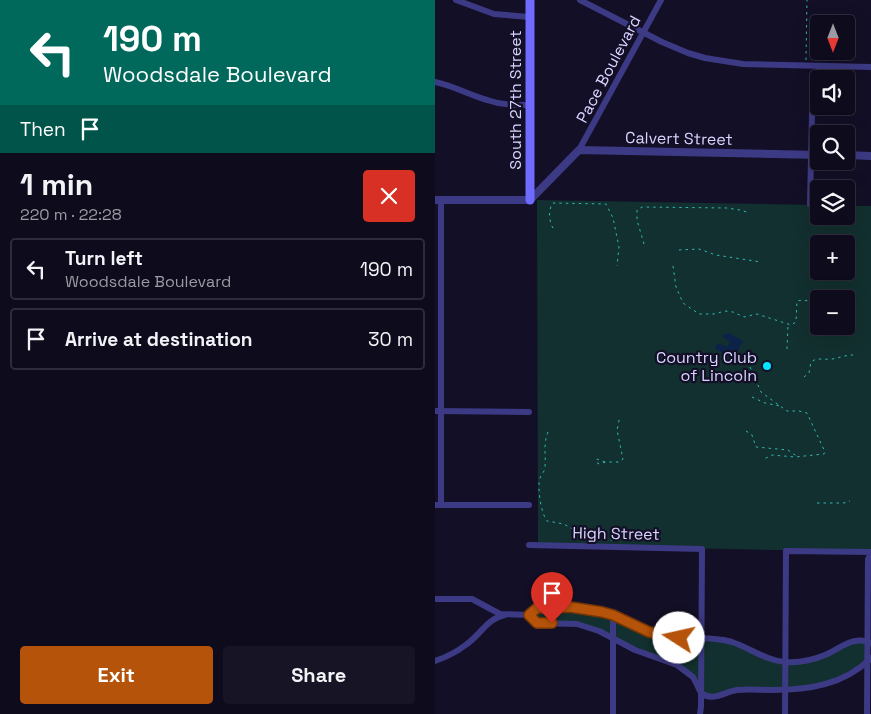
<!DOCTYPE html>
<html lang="en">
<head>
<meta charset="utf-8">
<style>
  :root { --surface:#0e0b1c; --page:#171425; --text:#f1f3f6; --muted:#9b9ba3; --line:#2e2b3b; --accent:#b45309 }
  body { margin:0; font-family:"Space Grotesk",sans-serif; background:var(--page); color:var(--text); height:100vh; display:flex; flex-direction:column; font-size:19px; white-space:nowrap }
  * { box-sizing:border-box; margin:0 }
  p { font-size:16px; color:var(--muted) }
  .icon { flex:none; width:28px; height:28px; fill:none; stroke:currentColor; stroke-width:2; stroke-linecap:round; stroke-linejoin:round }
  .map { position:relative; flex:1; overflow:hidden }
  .drawer { display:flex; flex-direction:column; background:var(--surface); width:435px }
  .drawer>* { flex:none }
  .top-card { background:#00695c; color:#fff; overflow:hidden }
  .needle { width:32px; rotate:180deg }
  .tools { position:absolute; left:375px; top:15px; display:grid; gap:10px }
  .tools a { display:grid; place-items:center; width:45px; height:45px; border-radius:5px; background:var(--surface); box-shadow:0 5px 20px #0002,0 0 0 1px var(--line); font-size:25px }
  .pin { position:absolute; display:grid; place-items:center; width:42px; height:42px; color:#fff; margin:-51px -21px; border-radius:50% 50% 50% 0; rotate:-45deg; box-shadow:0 0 5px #0007 }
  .pin .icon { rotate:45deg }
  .me { position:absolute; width:55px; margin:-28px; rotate:280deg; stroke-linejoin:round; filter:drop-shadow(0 0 4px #0008) }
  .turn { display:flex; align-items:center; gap:18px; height:105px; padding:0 20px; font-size:22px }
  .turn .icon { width:65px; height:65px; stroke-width:2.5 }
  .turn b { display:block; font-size:35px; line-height:42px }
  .then { display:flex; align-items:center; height:48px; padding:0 20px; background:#0003; gap:10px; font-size:19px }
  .round { display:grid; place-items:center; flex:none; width:52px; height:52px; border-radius:5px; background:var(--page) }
  .overview { display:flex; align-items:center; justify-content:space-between; height:85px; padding:0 20px }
  h1 { font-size:30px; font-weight:700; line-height:38px }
  .action { display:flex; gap:10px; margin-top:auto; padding:10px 20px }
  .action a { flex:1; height:58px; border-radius:5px; background:var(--accent); color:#fff; font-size:20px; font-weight:700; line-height:58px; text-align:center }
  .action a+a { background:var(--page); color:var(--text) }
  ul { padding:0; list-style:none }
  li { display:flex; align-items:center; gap:15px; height:62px; margin:0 10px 8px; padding:0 10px; border:2px solid var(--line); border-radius:5px }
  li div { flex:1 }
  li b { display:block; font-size:19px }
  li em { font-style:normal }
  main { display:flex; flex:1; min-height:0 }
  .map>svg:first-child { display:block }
  .green { fill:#12302f; fill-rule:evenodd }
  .water { fill:#0c2248 }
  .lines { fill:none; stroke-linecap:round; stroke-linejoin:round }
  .path { stroke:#2fb8b0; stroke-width:1; stroke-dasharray:2.5 4; stroke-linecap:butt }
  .minor { stroke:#3d3a85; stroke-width:6 }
  .tertiary { stroke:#3d3a85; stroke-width:8 }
  .secondary { stroke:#6f6bff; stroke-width:9 }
  .route-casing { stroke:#753606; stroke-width:12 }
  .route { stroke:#b45309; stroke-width:9 }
  .poi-dot { fill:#00e5ff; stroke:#130f26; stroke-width:2 }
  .labels { text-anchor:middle; stroke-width:4.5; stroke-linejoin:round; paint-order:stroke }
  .street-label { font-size:16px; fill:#d9d4ff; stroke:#130f26 }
  .poi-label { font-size:16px; fill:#d9d4ff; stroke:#130f26; text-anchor:end }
</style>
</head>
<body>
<main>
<section class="drawer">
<div class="top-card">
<div class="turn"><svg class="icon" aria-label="left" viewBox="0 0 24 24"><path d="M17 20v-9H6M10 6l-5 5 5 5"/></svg><div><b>190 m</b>Woodsdale Boulevard</div></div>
<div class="then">Then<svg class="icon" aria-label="arrive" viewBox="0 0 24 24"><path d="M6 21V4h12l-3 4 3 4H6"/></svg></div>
</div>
<div class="overview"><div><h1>1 min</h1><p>220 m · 22:28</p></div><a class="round" style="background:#d93025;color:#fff"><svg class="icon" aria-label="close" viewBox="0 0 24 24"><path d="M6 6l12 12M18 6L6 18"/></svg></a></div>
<ul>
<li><svg class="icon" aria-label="left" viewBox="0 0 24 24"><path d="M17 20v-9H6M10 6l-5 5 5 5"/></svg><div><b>Turn left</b><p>Woodsdale Boulevard</p></div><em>190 m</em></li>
<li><svg class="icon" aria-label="arrive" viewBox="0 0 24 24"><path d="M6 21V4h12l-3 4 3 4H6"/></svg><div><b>Arrive at destination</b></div><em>30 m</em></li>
</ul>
<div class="action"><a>Exit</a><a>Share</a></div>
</section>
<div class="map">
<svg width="436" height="714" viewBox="0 0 436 714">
  <rect width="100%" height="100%" fill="#130f26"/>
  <g class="green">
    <path d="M102 200 384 205V216H411V206H436V552L103 545ZM384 244H411V271H384ZM384 299H411V326H384Z"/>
    <path d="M102 608 155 609 214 632 284 639 332 658 367 661 406 647 432 641V662L383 687 303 690 270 696 251 671 154 627 102 623 94 615Z"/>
  </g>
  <path class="water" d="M294 333 308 341 298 359 280 349 283 343 292 347 295 342 288 337 287 335Z"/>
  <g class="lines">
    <g class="path">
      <path d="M371 60 372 0"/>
      <path d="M118 228C114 222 113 209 118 203L171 204 178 218 184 247 182 266"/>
      <path d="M209 244 202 220V210L207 207 292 208 305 210 315 213"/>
      <path d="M244 250 264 249 281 255 326 262"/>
      <path d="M238 266 241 287 248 303 264 314H279L290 311 298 312 309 317 322 314 356 325 361 322 362 301 368 300 384 303"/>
      <path d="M411 314H420"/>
      <path d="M352 349 353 325"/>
      <path d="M315 367 326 392 352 411H364L372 413 390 452 389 454 360 457 337 455 329 459"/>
      <path d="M369 377 374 373 376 362C382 357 388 360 397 359 404 358 410 355 418 355"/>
      <path d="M317 397 330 403 345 406"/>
      <path d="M311 431 317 435 321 447 353 450 363 457"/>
      <path d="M113 432C108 444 111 455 110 467 110 472 106 474 105 478 102 488 106 513 112 521L129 524 155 540"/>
      <path d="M170 462 162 459 161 462 164 464 171 462H184L188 459 182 430 185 416"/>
      <path d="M382 503H409L415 501"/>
      <path d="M169 540H177L186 536"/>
    </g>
    <g class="minor">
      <path d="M21 0 59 14 95 17"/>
      <path d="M145 0 227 42 253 53 270 58 308 64 436 67"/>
      <path d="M0 82C19 86 34 95 52 100 66 105 80 105 95 105"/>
      <path d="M144 150 226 0"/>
      <path d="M375 204 377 114 384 66"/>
      <path d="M0 411 94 412"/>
      <path d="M0 505H94"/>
      <path d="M6 505V200"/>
      <path d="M94 545 267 549 266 707 265 714"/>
      <path d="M0 599H37L65 614 94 615 102 608C127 607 153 606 177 615 193 621 208 631 225 635 249 641 273 635 297 642 315 648 330 660 350 662 363 663 378 660 390 655 406 648 419 635 436 643"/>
      <path d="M94 615 102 623 142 624 164 631 200 650 242 665 258 677 266 693C278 702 289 692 302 690 313 689 325 690 337 690 373 690 409 685 436 658"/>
      <path d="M0 661C12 657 23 651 32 644 46 634 53 618 70 615"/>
      <path d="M178 714V615"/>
      <path d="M350 714 351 551 436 552"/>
      <path d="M432 714 433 559 436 554"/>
    </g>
    <g class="tertiary">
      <path d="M411 155 436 156"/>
      <path d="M0 200H95L144 150 384 155"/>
    </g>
    <path class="secondary" d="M95 0V200"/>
  </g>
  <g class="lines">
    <g class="route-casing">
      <path id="route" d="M117 623H102L94 615 102 608 135 607 167 612 178 615 214 632 244 638"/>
    </g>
    <use href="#route" class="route"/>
  </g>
  <circle class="poi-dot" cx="332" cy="366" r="5"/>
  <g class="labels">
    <g class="street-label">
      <text transform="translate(173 69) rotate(-62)" y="6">Pace Boulevard</text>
      <text transform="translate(80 100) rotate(-90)" y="6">South 27th Street</text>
      <text transform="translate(244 138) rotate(1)" y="6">Calvert Street</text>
      <text transform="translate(181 533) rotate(1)" y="6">High Street</text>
    </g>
    <g class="poi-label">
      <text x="322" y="363">Country Club<tspan x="322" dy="18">of Lincoln</tspan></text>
    </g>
  </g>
</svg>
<div class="tools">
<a><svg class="needle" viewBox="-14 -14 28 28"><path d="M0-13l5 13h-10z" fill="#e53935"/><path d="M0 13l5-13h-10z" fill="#9b9ba3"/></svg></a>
<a><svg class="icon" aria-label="sound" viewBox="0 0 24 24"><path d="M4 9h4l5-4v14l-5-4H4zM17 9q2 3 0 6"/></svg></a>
<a><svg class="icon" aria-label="search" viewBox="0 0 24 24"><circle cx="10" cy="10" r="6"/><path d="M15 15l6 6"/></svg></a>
<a><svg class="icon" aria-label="layers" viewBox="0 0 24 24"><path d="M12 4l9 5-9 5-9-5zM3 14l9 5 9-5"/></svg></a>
<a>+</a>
<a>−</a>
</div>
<div class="pin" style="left:117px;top:623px;background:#d93025"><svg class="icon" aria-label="arrive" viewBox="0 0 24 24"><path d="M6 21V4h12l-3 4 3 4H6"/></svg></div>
<svg class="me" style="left:244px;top:638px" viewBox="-20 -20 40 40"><circle r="19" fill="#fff"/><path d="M0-13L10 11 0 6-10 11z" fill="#b45309"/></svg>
</div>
</main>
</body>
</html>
